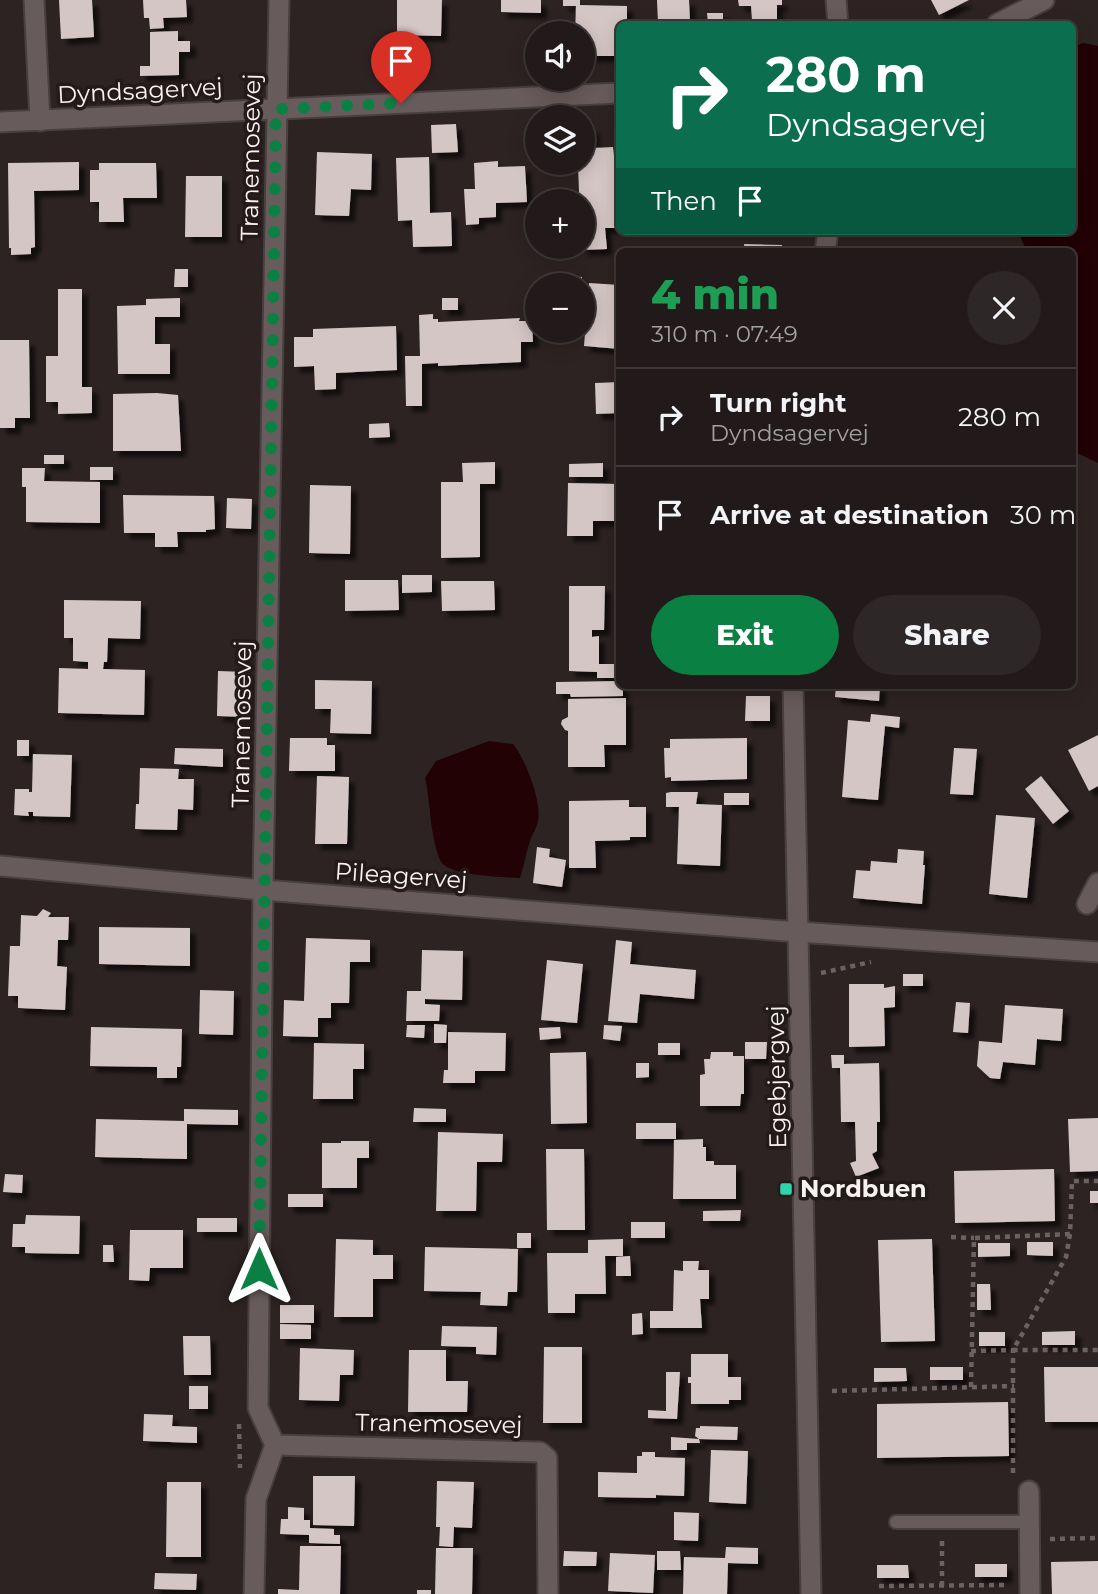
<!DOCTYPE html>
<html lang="en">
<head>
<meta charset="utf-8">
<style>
  :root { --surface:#221a1a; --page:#2e2727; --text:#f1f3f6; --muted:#a2a1a2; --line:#3f3839; --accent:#0b8043 }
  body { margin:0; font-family:Montserrat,sans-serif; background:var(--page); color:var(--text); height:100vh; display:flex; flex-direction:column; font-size:26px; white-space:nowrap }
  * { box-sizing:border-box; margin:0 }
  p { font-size:23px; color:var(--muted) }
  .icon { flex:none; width:38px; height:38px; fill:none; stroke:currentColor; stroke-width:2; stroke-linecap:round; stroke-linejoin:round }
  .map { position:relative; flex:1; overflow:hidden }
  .sheet { position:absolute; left:616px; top:248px; width:460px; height:441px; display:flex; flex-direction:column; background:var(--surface); border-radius:10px; box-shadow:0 4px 18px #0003,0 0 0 2px var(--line) }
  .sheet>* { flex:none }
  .banner { position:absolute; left:616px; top:21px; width:460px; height:214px; border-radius:10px; box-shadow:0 4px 18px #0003,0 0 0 2px var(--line); background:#0b6e4f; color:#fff; overflow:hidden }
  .buttons { position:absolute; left:525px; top:21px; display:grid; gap:14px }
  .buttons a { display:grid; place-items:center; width:70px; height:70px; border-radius:50%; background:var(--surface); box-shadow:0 4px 18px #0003,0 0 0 2px var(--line); font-size:35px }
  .pin { position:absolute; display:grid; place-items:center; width:60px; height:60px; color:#fff; margin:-72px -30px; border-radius:50% 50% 50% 0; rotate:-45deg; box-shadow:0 0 7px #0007 }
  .pin .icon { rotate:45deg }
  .me { position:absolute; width:77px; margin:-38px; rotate:0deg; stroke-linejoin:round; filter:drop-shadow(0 0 5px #0008) }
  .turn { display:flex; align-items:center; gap:24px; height:147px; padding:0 35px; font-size:32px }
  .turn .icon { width:91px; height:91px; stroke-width:2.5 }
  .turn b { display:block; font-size:49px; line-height:60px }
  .then { display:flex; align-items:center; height:66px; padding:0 35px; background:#0003; gap:14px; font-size:26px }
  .round { display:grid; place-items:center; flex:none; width:74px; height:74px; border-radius:37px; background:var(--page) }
  .headline { display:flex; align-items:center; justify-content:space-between; height:119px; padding:0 35px }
  h1 { font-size:42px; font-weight:800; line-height:52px; color:#1e9e55 }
  .button { display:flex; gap:14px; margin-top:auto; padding:14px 35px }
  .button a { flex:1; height:80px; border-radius:42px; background:var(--accent); color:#fff; font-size:28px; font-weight:800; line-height:80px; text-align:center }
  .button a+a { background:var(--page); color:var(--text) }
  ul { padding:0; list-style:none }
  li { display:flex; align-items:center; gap:21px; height:98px; padding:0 35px; border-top:2px solid var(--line) }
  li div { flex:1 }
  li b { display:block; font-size:26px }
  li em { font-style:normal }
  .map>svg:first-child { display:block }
  .water { fill:#220204 }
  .building { fill:#d5c6c6; filter:url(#shadow) }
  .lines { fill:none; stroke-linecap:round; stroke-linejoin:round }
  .service-casing { stroke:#483f3f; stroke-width:16 }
  .minor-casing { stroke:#483f3f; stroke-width:23 }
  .tertiary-casing { stroke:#483f3f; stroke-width:23 }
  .path { stroke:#6c6262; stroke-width:4.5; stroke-dasharray:5 5; stroke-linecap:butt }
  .service { stroke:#685b5b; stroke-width:12 }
  .minor { stroke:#685b5b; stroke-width:19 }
  .tertiary { stroke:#685b5b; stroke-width:19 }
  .route { stroke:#0b8043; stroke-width:12; stroke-dasharray:0 21.6 }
  .poi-dot { fill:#31d4a9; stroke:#241a1a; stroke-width:2.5 }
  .labels { text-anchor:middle; stroke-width:7; stroke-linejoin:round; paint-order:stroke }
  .street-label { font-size:24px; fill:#faf2f2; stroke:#241a1a }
  .poi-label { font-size:24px; font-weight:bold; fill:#faf2f2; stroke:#241a1a; text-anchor:start }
</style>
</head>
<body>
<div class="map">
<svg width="1098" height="1594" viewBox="0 0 1098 1594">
  <defs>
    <filter id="shadow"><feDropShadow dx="6" dy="6" stdDeviation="2" flood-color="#0009"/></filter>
  </defs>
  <rect width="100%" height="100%" fill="#2e2323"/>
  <g class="water">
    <path d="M1083 43 1098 46V463L1073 451V252H1027L1018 231H1073V47Z"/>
    <path d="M489 741 513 744C525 758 542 802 538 820 537 828 532 834 530 841 526 853 524 865 520 878 503 877 452 876 442 863 436 856 430 821 430 810 428 799 428 790 425 778L436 761Z"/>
  </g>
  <g class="building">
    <path d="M59 0H92L94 37 61 39Z"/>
    <path d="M143 0H186L187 17 163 18 164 28 150 29 149 18H144Z"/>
    <path d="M397 0H442L441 36 397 35Z"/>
    <path d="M501 0H541V13L501 12Z"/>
    <path d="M563 0H580V5L627 6V24H620V54H616V56H583V33H575L576 6H563Z"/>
    <path d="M657 0H689L690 21 658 23Z"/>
    <path d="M738 0H782V5H777V20H752L751 6H739Z"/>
    <path d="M931 0H969L939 15Z"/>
    <path d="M707 13H723V24H708Z"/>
    <path d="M178 31V41H190V52H179V75L140 76V66H150V32Z"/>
    <path d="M456 124 458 152 432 153 431 125Z"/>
    <path d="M583 127H593L594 148 613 147 614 156 619 157 620 187H617L619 228H605L607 249 582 250 583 201H577V193L579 192 578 165 570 166 569 163H583Z"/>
    <path d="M317 152 372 154 371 190 351 189 349 216 315 215Z"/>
    <path d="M429 157 430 213 451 212 452 246 413 247 412 220 398 221 396 158Z"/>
    <path d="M498 161V167L525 166 527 202 496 203V217L479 218V224L466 225 464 189H475L474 163Z"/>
    <path d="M79 162V190L34 191 35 247 31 248V254L11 255V248H9L8 163Z"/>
    <path d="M99 163H156L157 198H123L124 222H99V202H90V170H99Z"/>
    <path d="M186 176H222V237H185Z"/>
    <path d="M744 244 782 245 781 252H745Z"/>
    <path d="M175 269H188V287H174Z"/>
    <path d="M568 276 582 277 581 285H567Z"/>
    <path d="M589 283 620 285V349L584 346Z"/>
    <rect x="530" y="288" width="7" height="18"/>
    <path d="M58 289H82V387H92V413L58 414V402H46V356H58Z"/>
    <path d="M180 298V317H155V344H170V374H118L117 306 146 305V299Z"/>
    <rect x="442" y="298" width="16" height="12"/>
    <path d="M433 314V319H438V322L520 318 519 321H532L533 342H521V362L438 366V363L422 364V406H406L405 356H420L419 315Z"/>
    <path d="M396 326 397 370 336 373V389L315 390 314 366 294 367V337H313V329Z"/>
    <path d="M0 340H29L30 418H15V428H0Z"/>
    <path d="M620 382V413L596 414 595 383Z"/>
    <path d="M157 393 178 395 181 451H113V394Z"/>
    <path d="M389 423 390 437 369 438V424Z"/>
    <rect x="44" y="455" width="20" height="9"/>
    <path d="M495 462V484H480V557L441 558V482H463L462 463Z"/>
    <path d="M603 463V477H569V464Z"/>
    <rect x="90" y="467" width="23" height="13"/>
    <path d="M22 468H45L44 481 100 482V523L26 522V487H22Z"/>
    <path d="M568 483 620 484V521H593V536H567Z"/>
    <path d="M310 485 351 486 350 554 309 553Z"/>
    <path d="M123 495 214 496 215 529 206 530V532H177L178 547H155V533H124Z"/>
    <path d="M227 498 252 499 251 529 226 528Z"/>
    <path d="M402 575H432V592L402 593Z"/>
    <path d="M345 580H398L399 610 345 611Z"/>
    <path d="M441 581H494L495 610 442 611Z"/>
    <path d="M569 586H605L604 630H592V637L599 636V664H620V678H597V672L569 671Z"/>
    <path d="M64 600 141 601 140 639 108 638 107 662H104L103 669 145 670 144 715 58 713 59 668 88 669V662L73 661V638H64Z"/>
    <path d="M218 671 247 672 246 717 217 716Z"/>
    <path d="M315 680 372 681 371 734 330 733 331 709H315Z"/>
    <path d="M620 681V686H623V696L571 697 570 694H556V682Z"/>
    <path d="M836 686H880L879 701 835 697Z"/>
    <path d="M746 696H770V721H745Z"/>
    <path d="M626 698V745H604L605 767H568V731L565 730 561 724 562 720 568 717V699Z"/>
    <path d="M871 714 900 717 899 728 885 726 878 800 842 797 848 720 870 722Z"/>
    <path d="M1098 735V786L1089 791 1068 750Z"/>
    <path d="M290 738H327V745H335V771H289Z"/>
    <path d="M747 738V779L671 781V777L665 778 664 748H670V739Z"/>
    <rect x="17" y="740" width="12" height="16"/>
    <path d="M175 748 223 749V767L174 764Z"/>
    <path d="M954 748 977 749 973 795 950 794Z"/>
    <path d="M33 754 72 755 70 817 33 816V812H28L29 816 14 815 15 789H29V792H32Z"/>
    <path d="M140 768 179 769 178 779H194L193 810 178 809 177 830 135 829 136 804H139Z"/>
    <path d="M317 776 349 777 347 844H315Z"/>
    <path d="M1041 776 1069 811 1053 824 1025 789Z"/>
    <path d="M671 792H698L696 804 722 805 720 866 677 864 679 807H666V793Z"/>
    <rect x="724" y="793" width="25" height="12"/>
    <path d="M629 800V807H646V837H630V840L595 841 596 868H569V801Z"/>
    <path d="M996 815 1035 818 1027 898 989 894Z"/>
    <path d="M537 847 550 849 549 857 566 860 562 887 533 883Z"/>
    <path d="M898 849 924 851 923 865H925L922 904 853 898 856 870 870 871 871 861 897 863Z"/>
    <path d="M43 909 51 913 48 917H69L68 940H58L57 966 67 967 65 1010 18 1008V996H8L10 946H20L21 915 37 916Z"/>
    <path d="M99 927 190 928V966L99 964Z"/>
    <path d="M306 938 370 940V962H350L349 1003H331V1018H318V1037L283 1036 284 1000 304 1001Z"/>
    <path d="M616 940 632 942 630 964 696 970 694 999 640 994 637 1023 608 1021Z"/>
    <path d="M422 950 463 951 462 1000 425 999V1004L440 1005 439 1021H406L407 991H421Z"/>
    <path d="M547 960 583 964 577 1023 541 1020Z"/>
    <rect x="903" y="974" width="20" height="12"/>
    <path d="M849 984H884V988L895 986V1007L884 1008 885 1046 849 1047Z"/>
    <path d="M200 990 234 991 233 1035 199 1034Z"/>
    <path d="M956 1002 970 1003 968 1033 953 1032Z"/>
    <path d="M1005 1005 1063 1009 1061 1041 1037 1039 1035 1065 1003 1062 1000 1079 990 1078 977 1066 979 1041 1002 1043Z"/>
    <path d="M434 1024 447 1025 446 1043H434Z"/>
    <path d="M407 1025H425L424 1038 406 1037Z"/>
    <path d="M604 1025 622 1026 620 1041 603 1039Z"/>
    <path d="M91 1027 182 1029 181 1067H177V1078H157V1067L90 1066Z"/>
    <path d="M560 1027 561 1038 540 1040 539 1028Z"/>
    <path d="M448 1032 506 1033 505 1071H475V1083H443L444 1070H448Z"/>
    <path d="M745 1042H767L766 1059H745Z"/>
    <path d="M314 1043 364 1044V1069H353V1099H313Z"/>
    <rect x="658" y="1043" width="22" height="12"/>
    <path d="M586 1052 587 1123 551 1124 550 1053Z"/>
    <path d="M711 1052H733V1056H744V1094H741L740 1106H700V1075L705 1074 704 1059H710Z"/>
    <path d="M831 1055H844V1064L879 1063 880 1122H877V1151L872 1154 879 1168 856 1177 850 1163 856 1161 855 1122H841L840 1068H832Z"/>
    <path d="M636 1063H649V1077L636 1078Z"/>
    <path d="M414 1108 446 1109V1122H413Z"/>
    <path d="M184 1109 238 1110V1125L187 1124V1159L95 1157 96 1119 184 1121Z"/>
    <path d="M1098 1118V1171L1070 1172 1068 1119Z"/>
    <rect x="636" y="1123" width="40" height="16"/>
    <path d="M438 1132 503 1134 502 1162H477L476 1211H436Z"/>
    <path d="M703 1139V1147H706V1161H714V1165H736V1199H673L674 1140Z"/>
    <path d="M341 1141H369V1158H357V1188H322V1143H341Z"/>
    <path d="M546 1149H584L585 1230H547Z"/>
    <path d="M1054 1169 1055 1221 955 1223 954 1171Z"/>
    <path d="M5 1174 23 1175 22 1193 3 1192Z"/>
    <rect x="1090" y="1191" width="8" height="12"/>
    <rect x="288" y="1194" width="35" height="13"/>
    <path d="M741 1210 740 1221H703V1211Z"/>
    <path d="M26 1215 80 1216 79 1254 25 1253V1247H12L13 1224H25Z"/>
    <rect x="197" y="1218" width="40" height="14"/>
    <rect x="631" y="1222" width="34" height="16"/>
    <path d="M130 1230H183V1268H150L149 1281 129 1280Z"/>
    <rect x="517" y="1233" width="14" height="15"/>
    <path d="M336 1239 373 1240V1255H393V1279H373V1317H334Z"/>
    <path d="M623 1239V1256H605L606 1294H575V1313H548L547 1253H588V1240Z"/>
    <path d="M932 1239 935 1341 881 1342 878 1240Z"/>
    <path d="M1027 1242H1053V1256L1027 1255Z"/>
    <path d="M978 1243H1010V1256L978 1257Z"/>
    <path d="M103 1245H113L114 1262H103Z"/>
    <path d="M425 1247 518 1249 517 1292H508L507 1306 480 1305 481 1292 424 1291Z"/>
    <path d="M630 1256 631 1276H616V1257Z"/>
    <path d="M683 1261H699L698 1270H709V1299H700L702 1328H650V1311H673L674 1270 683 1271Z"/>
    <path d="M977 1284H990L991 1310H977Z"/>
    <rect x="280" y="1305" width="34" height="18"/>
    <path d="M642 1313 643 1334 632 1335V1314Z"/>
    <path d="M280 1324 311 1325V1339H280Z"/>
    <path d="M442 1326 497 1327 496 1355 476 1354V1347L441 1346Z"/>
    <path d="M1075 1331V1345H1042V1332Z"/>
    <rect x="979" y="1332" width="26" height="14"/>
    <path d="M183 1336H210L211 1375H184Z"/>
    <path d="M544 1347H582V1423H543Z"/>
    <path d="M300 1348 354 1350 353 1375H340L339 1401 299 1400Z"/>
    <path d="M409 1350H446V1381H468L467 1412H408Z"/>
    <path d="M691 1354H728V1377H741V1400H729V1404H691V1383H688V1377H691Z"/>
    <rect x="930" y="1367" width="33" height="13"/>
    <path d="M1044 1367H1098V1422H1045Z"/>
    <path d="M874 1368H906L907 1381 874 1382Z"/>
    <path d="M666 1372H680L677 1419 648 1418V1410L666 1411Z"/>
    <rect x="189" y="1386" width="19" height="23"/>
    <path d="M1008 1402 1009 1456 877 1458V1404Z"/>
    <path d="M144 1414 173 1415 172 1426 197 1427V1443L143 1441Z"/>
    <path d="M700 1426 738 1427 737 1440 699 1439 695 1436 696 1428H700Z"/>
    <path d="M671 1437 699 1439 700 1443H687V1450H671Z"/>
    <path d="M711 1450 748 1451 746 1504 709 1502Z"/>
    <path d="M642 1452H655V1457L685 1458 684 1496 656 1495V1498L598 1497V1472L637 1473V1456H642Z"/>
    <path d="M313 1476H355L354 1526 313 1525Z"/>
    <path d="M437 1481 474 1482 472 1528 454 1527 453 1547 439 1546 440 1527H436Z"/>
    <path d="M167 1482H201V1557H166Z"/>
    <path d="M288 1507 304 1508V1520H310V1528L334 1529V1535H340V1544L309 1543V1535L280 1534 281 1519H288Z"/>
    <path d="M674 1512 699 1513 698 1541 674 1540Z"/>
    <path d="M300 1546H341L340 1594H278V1589L299 1590Z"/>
    <path d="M726 1547 758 1548V1564L728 1563 727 1594H683L684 1557 725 1558Z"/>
    <path d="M436 1548H473L472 1594H435Z"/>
    <path d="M564 1551 597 1552 596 1566H563Z"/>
    <path d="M657 1551H680L681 1570H657Z"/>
    <path d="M610 1553 655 1555 653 1593 608 1591Z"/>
    <path d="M1098 1561V1594H1052L1051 1562Z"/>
    <rect x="975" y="1564" width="32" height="13"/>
    <path d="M877 1565H908L909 1578H877Z"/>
    <path d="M155 1573 197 1574 196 1590 154 1589Z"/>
    <rect x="417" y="1590" width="14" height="4"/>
  </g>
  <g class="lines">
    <g class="service-casing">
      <path id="service" d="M896 1522H1029"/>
    </g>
    <g class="minor-casing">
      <g id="minor">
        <path d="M34 0 40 121"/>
        <path d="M836 0 838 24"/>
        <path d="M997 24 1044 0"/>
        <path d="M0 122 620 93"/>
        <path d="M825 252 828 231"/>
        <path d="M0 866 263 890 798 932 793 686"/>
        <path d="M1087 904 1098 883"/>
        <path d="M275 1445 540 1452 547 1458 548 1594"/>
        <path d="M1029 1491 1030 1594"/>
        <path d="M254 1594 256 1499 275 1445 258 1408 263 890 279 0"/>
      </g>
    </g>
    <g class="tertiary-casing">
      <path id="tertiary" d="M811 1594 798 932 1098 952"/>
    </g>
    <g class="path">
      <path d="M821 973 871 962"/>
      <path d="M1070 1234 1066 1257 1013 1350H1098"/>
      <path d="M951 1237 974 1238"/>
      <path d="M971 1351 1013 1350V1476"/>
      <path d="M971 1387 974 1238 1070 1234 1072 1181H1098"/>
      <path d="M832 1391 1014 1386"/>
      <path d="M239 1424 240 1468"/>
      <path d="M1050 1539 1098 1538"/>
      <path d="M879 1586 1008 1585"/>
      <path d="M942 1586V1541"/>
    </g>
    <use href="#service" class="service"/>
    <use href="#minor" class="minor"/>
    <use href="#tertiary" class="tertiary"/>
  </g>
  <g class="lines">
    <path class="route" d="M259 1269 276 109 401 103"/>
  </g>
  <rect class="poi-dot" x="779" y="1182" width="14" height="14" rx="3.5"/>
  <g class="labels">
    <g class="street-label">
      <text transform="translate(140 91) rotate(-3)" y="8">Dyndsagervej</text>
      <text transform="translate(251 157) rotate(-89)" y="8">Tranemosevej</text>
      <text transform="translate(242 724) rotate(-89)" y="8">Tranemosevej</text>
      <text transform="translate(401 876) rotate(4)" y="8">Pileagervej</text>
      <text transform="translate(777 1077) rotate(-91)" y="8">Egebjergvej</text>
      <text transform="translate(439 1424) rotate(1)" y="8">Tranemosevej</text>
    </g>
    <g class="poi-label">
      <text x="800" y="1197">Nordbuen</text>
    </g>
  </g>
</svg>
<div class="buttons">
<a><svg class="icon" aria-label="sound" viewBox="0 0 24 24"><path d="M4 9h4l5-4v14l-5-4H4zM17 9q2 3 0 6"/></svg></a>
<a><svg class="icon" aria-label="layers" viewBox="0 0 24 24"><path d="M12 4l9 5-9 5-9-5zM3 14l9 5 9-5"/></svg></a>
<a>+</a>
<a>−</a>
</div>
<div class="pin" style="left:401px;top:103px;background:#d93025"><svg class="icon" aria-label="arrive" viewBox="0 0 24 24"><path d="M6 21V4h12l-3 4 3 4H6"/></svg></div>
<svg class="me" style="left:259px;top:1269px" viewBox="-20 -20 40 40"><path d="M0-17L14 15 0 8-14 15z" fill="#0b8043" stroke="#fff" stroke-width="4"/></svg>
<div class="banner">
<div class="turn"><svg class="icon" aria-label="right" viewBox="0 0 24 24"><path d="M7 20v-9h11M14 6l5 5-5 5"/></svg><div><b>280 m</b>Dyndsagervej</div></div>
<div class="then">Then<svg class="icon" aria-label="arrive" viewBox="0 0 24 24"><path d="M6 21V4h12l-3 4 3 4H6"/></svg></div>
</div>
<section class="sheet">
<div class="headline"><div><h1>4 min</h1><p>310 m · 07:49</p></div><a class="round"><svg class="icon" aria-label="close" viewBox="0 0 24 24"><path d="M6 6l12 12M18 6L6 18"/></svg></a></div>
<ul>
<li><svg class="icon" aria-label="right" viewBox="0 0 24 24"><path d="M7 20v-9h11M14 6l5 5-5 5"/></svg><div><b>Turn right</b><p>Dyndsagervej</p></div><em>280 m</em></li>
<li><svg class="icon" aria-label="arrive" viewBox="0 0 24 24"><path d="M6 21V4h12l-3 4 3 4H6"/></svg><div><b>Arrive at destination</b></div><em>30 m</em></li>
</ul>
<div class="button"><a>Exit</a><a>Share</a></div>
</section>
</div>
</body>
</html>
